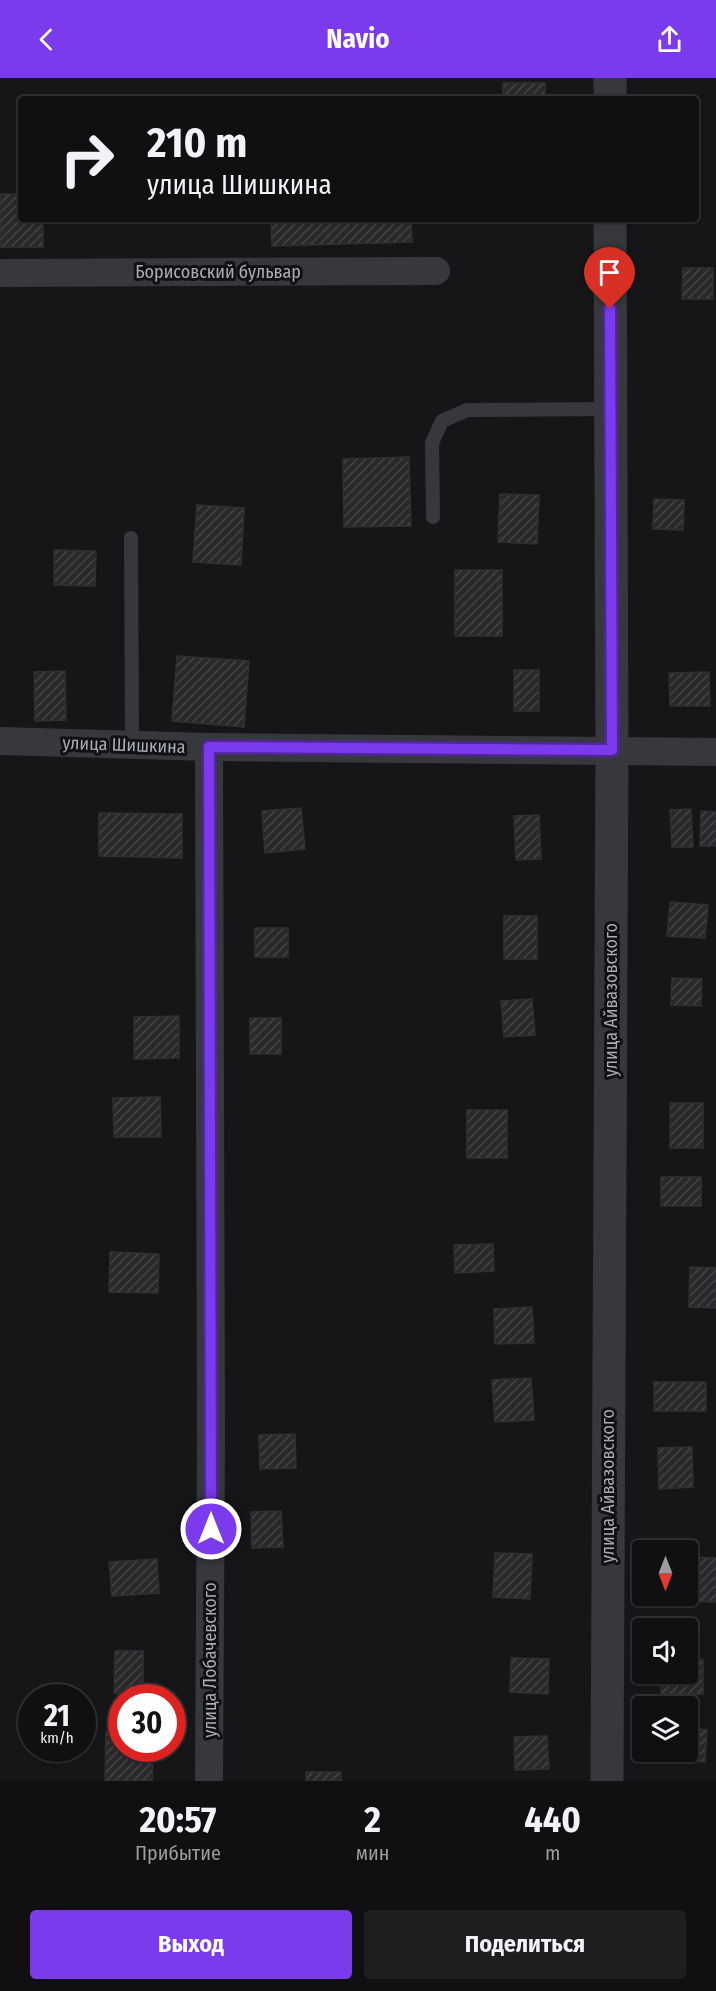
<!DOCTYPE html>
<html lang="ru">
<head>
<meta charset="utf-8">
<style>
  :root { --surface:#101012; --page:#1e1e20; --text:#f1f3f6; --muted:#9c9d9f; --line:#303032; --accent:#7c3aed }
  body { margin:0; font-family:"Fira Sans Condensed",sans-serif; background:var(--page); color:var(--text); height:100vh; display:flex; flex-direction:column; font-size:22px; white-space:nowrap }
  * { box-sizing:border-box; margin:0 }
  p { font-size:20px; color:var(--muted) }
  .icon { flex:none; width:33px; height:33px; fill:none; stroke:currentColor; stroke-width:2; stroke-linecap:round; stroke-linejoin:round }
  .map { position:relative; height:1703px; overflow:hidden }
  .drawer { display:flex; flex-direction:column; background:var(--surface); flex:1 }
  .drawer>* { flex:none }
  .banner { position:absolute; left:18px; top:18px; width:681px; height:126px; border-radius:6px; box-shadow:0 2px 4px #0004,0 0 0 2px var(--line); background:#101012; color:var(--text); overflow:hidden }
  .needle { width:39px; rotate:180deg }
  .tools { position:absolute; left:632px; top:1462px; display:grid; gap:12px }
  .tools a { display:grid; place-items:center; width:66px; height:66px; border-radius:6px; background:var(--surface); box-shadow:0 2px 4px #0004,0 0 0 2px var(--line); font-size:30px }
  .speed { position:absolute; left:18px; top:1606px; display:flex; gap:12px; font-size:30px; font-weight:700; text-align:center }
  .speed>* { display:grid; place-content:center; width:78px; height:78px; border-radius:50%; background:var(--surface); box-shadow:0 2px 4px #0004,0 0 0 2px var(--line); line-height:1 }
  .speed small { font-size:15px; font-weight:400 }
  .speed .limit { border:9px solid #d22; background:#fff; color:#111 }
  .pin { position:absolute; display:grid; place-items:center; width:51px; height:51px; color:#fff; margin:-62px -26px; border-radius:50% 50% 50% 0; rotate:-45deg; box-shadow:0 0 6px #0007 }
  .pin .icon { rotate:45deg }
  .me { position:absolute; width:66px; margin:-33px; rotate:0deg; stroke-linejoin:round; filter:drop-shadow(0 0 4px #0008) }
  .turn { display:flex; align-items:center; gap:21px; height:126px; padding:0 30px; font-size:27px }
  .turn .icon { width:78px; height:78px; stroke-width:2.5 }
  .turn b { display:block; font-size:42px; line-height:51px }
  .eta { display:flex; justify-content:space-evenly; align-items:center; height:102px; text-align:center }
  .eta b { font-size:36px; font-weight:700; line-height:42px }
  .action { display:flex; gap:12px; margin-top:auto; padding:12px 30px }
  .action a { flex:1; height:69px; border-radius:6px; background:var(--accent); color:#fff; font-size:24px; font-weight:700; line-height:69px; text-align:center }
  .action a+a { background:var(--page); color:var(--text) }
  header { display:flex; justify-content:space-between; align-items:center; height:78px; padding:0 30px; background:var(--accent); color:#fff; font-size:27px; font-weight:700 }
  .map>svg:first-child { display:block }
  .building { fill:url(#building-hatch); stroke:#303034; stroke-width:1.5 }
  .lines { fill:none; stroke-linecap:round; stroke-linejoin:round }
  .service { stroke:#37383d; stroke-width:14 }
  .minor { stroke:#37383d; stroke-width:28 }
  .tertiary { stroke:#37383d; stroke-width:33 }
  .route-casing { stroke:#51269a; stroke-width:15 }
  .route { stroke:#7c3aed; stroke-width:10 }
  .labels { text-anchor:middle; stroke-width:6; stroke-linejoin:round; paint-order:stroke }
  .street-label { font-size:18px; fill:#a8adb8; stroke:#111113 }
</style>
</head>
<body>
<header><svg class="icon" aria-label="back" viewBox="0 0 24 24"><path d="M15 5l-7 7 7 7"/></svg>Navio<svg class="icon" aria-label="share" viewBox="0 0 24 24"><path d="M12 15V3M7 8l5-5 5 5M5 13v7h14v-7"/></svg></header>
<div class="map">
<svg width="716" height="1703" viewBox="0 0 716 1703">
  <defs>
    <pattern id="building-hatch" width="6" height="6" patternUnits="userSpaceOnUse" patternTransform="scale(1.5)"><rect width="6" height="6" fill="#29292c"/><path d="M-1 1l2-2M0 6l6-6M5 7l2-2" fill="none" stroke="#454548"/></pattern>
  </defs>
  <rect width="100%" height="100%" fill="#161618"/>
  <g class="building">
    <rect x="503" y="5" width="42" height="16"/>
    <path d="M0 116H21V141H43V169H0Z"/>
    <path d="M271 141H411L412 164 272 168Z"/>
    <path d="M683 190H713V221H682Z"/>
    <path d="M409 379 411 448 344 449 343 381Z"/>
    <path d="M500 416 539 417 537 466 498 464Z"/>
    <path d="M654 421 684 422 683 452 653 451Z"/>
    <path d="M197 427 244 430 241 487 193 484Z"/>
    <path d="M54 472 96 473 95 508 54 507Z"/>
    <rect x="455" y="492" width="47" height="66"/>
    <path d="M177 578 249 583 244 649 172 643Z"/>
    <rect x="514" y="592" width="25" height="41"/>
    <path d="M65 593 66 642 35 643 34 594Z"/>
    <path d="M709 594 710 628H670L669 595Z"/>
    <path d="M301 730 305 771 265 775 262 733Z"/>
    <path d="M691 731 693 769H672L670 732Z"/>
    <path d="M701 733 716 734V768H700Z"/>
    <path d="M99 735 182 736V780L99 778Z"/>
    <path d="M539 737 541 781 516 782 514 738Z"/>
    <path d="M670 824 708 827 705 860 667 858Z"/>
    <rect x="504" y="838" width="33" height="43"/>
    <rect x="255" y="850" width="33" height="29"/>
    <path d="M672 900 702 901 701 928 671 927Z"/>
    <path d="M532 921 535 957 504 959 501 923Z"/>
    <path d="M179 938V980L134 981V939Z"/>
    <rect x="250" y="940" width="31" height="36"/>
    <path d="M160 1019 161 1059H114L113 1020Z"/>
    <rect x="670" y="1025" width="33" height="45"/>
    <rect x="467" y="1032" width="40" height="48"/>
    <rect x="661" y="1099" width="40" height="29"/>
    <path d="M493 1166 494 1193 455 1195 454 1167Z"/>
    <path d="M110 1174 159 1176 158 1215 109 1214Z"/>
    <path d="M690 1189 716 1190V1230L689 1229Z"/>
    <path d="M532 1229 534 1265 495 1266 494 1231Z"/>
    <path d="M531 1300 534 1342 495 1344 492 1302Z"/>
    <rect x="654" y="1304" width="52" height="29"/>
    <path d="M295 1356 296 1390 260 1391 259 1357Z"/>
    <path d="M692 1369 693 1409 659 1411 658 1370Z"/>
    <path d="M281 1433 283 1469 252 1470 251 1434Z"/>
    <path d="M495 1475 532 1476 530 1521 493 1519Z"/>
    <path d="M687 1479 716 1480V1524L685 1523V1518H687Z"/>
    <path d="M157 1481 159 1515 112 1518 109 1484Z"/>
    <path d="M115 1573H143V1615H114Z"/>
    <path d="M511 1580 549 1581 548 1616 510 1614Z"/>
    <path d="M687 1582H703V1616H661V1596H687Z"/>
    <path d="M687 1650 707 1652 705 1684 664 1681V1674H687Z"/>
    <path d="M106 1654H122V1671H153L152 1703H105Z"/>
    <path d="M547 1658 549 1691 515 1692 514 1659Z"/>
    <rect x="306" y="1694" width="35" height="9"/>
  </g>
  <g class="lines">
    <g class="service">
      <path d="M433 439 432 365 442 343 467 332 611 331"/>
      <path d="M131 460 132 667"/>
    </g>
    <g class="minor">
      <path d="M0 195 436 193"/>
      <path d="M0 663 209 669 716 674"/>
      <path d="M209 1703 211 1360 209 669"/>
    </g>
    <g class="tertiary">
      <path d="M610 0V21"/>
      <path d="M607 1703 612 672 610 141"/>
    </g>
  </g>
  <g class="lines">
    <g class="route-casing">
      <path id="route" d="M211 1451 209 669 612 672 610 231"/>
    </g>
    <use href="#route" class="route"/>
  </g>
  <g class="labels">
    <g class="street-label">
      <text x="218" y="200">Борисовский бульвар</text>
      <text transform="translate(124 667) rotate(2)" y="6">улица Шишкина</text>
      <text transform="translate(611 922) rotate(-90)" y="6">улица Айвазовского</text>
      <text transform="translate(608 1408) rotate(-90)" y="6">улица Айвазовского</text>
      <text transform="translate(210 1582) rotate(-90)" y="6">улица Лобачевского</text>
    </g>
  </g>
</svg>
<div class="tools">
<a><svg class="needle" viewBox="-14 -14 28 28"><path d="M0-13l5 13h-10z" fill="#e53935"/><path d="M0 13l5-13h-10z" fill="#9c9d9f"/></svg></a>
<a><svg class="icon" aria-label="sound" viewBox="0 0 24 24"><path d="M4 9h4l5-4v14l-5-4H4zM17 9q2 3 0 6"/></svg></a>
<a><svg class="icon" aria-label="layers" viewBox="0 0 24 24"><path d="M12 4l9 5-9 5-9-5zM3 14l9 5 9-5"/></svg></a>
</div>
<div class="speed"><div>21<small>km/h</small></div><div class="limit">30</div></div>
<div class="pin" style="left:610px;top:231px;background:#d93025"><svg class="icon" aria-label="arrive" viewBox="0 0 24 24"><path d="M6 21V4h12l-3 4 3 4H6"/></svg></div>
<svg class="me" style="left:211px;top:1451px" viewBox="-20 -20 40 40"><circle r="17" fill="#7c3aed" stroke="#fff" stroke-width="3"/><path d="M0-11L8 9 0 5-8 9z" fill="#fff"/></svg>
<div class="banner">
<div class="turn"><svg class="icon" aria-label="right" viewBox="0 0 24 24"><path d="M7 20v-9h11M14 6l5 5-5 5"/></svg><div><b>210 m</b>улица Шишкина</div></div>
</div>
</div>
<section class="drawer">
<div class="eta">
<div><b>20:57</b><p>Прибытие</p></div>
<div><b>2</b><p>мин</p></div>
<div><b>440</b><p>m</p></div>
</div>
<div class="action"><a>Выход</a><a>Поделиться</a></div>
</section>
</body>
</html>
